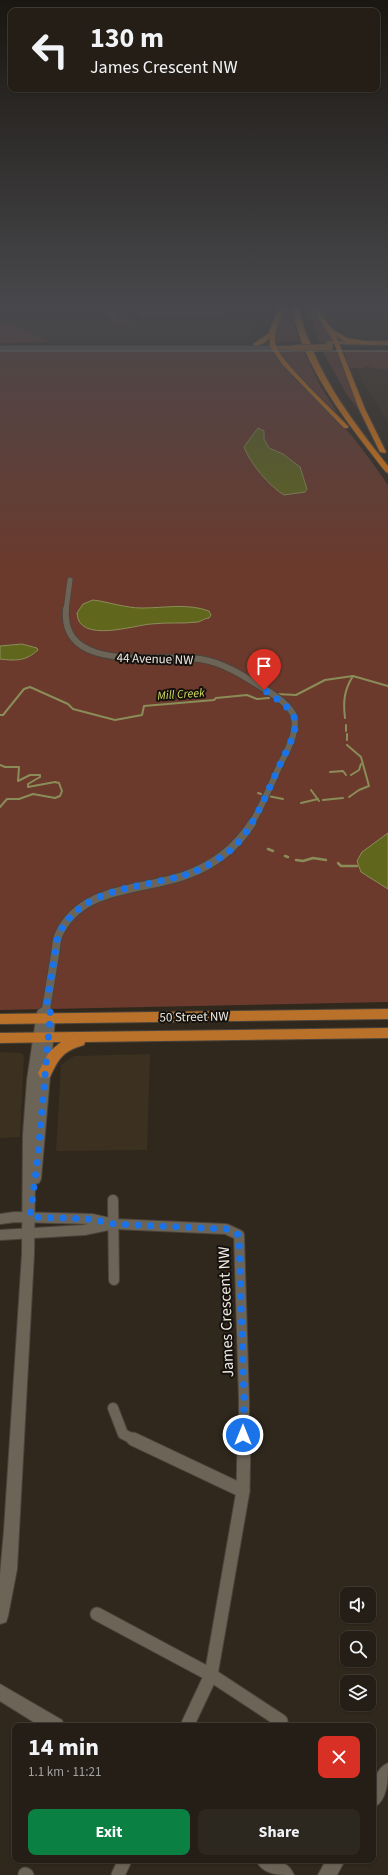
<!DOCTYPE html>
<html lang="en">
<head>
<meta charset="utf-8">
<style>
  :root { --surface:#241e16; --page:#2c271f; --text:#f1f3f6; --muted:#a3a2a1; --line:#413c35; --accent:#0b8043 }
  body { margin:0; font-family:"Source Sans 3",sans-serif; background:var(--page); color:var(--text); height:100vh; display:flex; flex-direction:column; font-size:15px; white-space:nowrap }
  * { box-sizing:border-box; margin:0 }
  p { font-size:13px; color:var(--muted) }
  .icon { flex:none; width:22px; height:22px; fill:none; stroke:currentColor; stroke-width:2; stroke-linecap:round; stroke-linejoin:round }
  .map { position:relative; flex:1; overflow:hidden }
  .sheet { position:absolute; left:12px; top:1723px; width:364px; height:140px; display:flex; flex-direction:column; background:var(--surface); border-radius:8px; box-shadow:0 1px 3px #0004,0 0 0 1px var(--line) }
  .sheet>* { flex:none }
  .top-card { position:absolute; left:8px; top:8px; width:372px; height:84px; border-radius:8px; box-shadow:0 1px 3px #0004,0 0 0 1px var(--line); background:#241e16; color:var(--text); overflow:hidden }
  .tools { position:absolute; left:340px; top:1587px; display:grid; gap:8px }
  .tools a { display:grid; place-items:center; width:36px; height:36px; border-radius:8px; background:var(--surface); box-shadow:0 1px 3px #0004,0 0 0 1px var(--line); font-size:20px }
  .pin { position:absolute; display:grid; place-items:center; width:34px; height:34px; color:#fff; margin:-41px -17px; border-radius:50% 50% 50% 0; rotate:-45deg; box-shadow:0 0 4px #0007 }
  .pin .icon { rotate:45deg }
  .me { position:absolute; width:44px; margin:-22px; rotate:0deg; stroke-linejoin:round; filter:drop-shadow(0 0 3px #0008) }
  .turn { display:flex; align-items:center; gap:14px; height:84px; padding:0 16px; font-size:18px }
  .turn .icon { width:52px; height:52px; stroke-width:2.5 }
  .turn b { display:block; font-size:28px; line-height:34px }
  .round { display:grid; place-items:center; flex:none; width:42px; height:42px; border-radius:8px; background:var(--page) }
  .overview { display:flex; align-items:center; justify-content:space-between; height:68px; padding:0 16px }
  h1 { font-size:24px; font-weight:700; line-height:30px }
  .action { display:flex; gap:8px; margin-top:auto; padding:8px 16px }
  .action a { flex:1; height:46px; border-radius:8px; background:var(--accent); color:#fff; font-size:16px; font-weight:700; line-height:46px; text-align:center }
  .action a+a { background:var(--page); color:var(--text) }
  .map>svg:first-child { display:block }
  .built { fill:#3c3020 }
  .green { fill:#6b3a2d }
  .water { fill:#61661d; stroke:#8b8d58 }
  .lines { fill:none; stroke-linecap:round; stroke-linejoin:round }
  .stream-far1 { stroke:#8b8d58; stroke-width:2 }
  .stream { stroke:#8b8d58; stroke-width:2.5 }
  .minor-far5-casing { stroke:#4b443c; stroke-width:5 }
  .minor-far4-casing { stroke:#4b443c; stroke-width:6 }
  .minor-far3-casing { stroke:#4b443c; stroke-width:8 }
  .minor-far2-casing { stroke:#4b443c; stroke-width:10 }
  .minor-far1-casing { stroke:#4b443c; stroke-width:12 }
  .minor-casing { stroke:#4b443c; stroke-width:15 }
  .tertiary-casing { stroke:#4b443c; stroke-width:2 }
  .secondary-casing { stroke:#4b443c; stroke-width:2 }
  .primary-casing { stroke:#4b443c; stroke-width:2 }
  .motorway-casing { stroke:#4b443c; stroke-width:2 }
  .minor-far5 { stroke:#6d6458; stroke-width:4 }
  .minor-far4 { stroke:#6d6458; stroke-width:5 }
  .minor-far3 { stroke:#6d6458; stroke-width:6 }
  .minor-far2 { stroke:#6d6458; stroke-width:8 }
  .minor-far1 { stroke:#6d6458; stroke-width:10 }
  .minor { stroke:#6d6458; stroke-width:13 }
  .tertiary { fill:#6d6458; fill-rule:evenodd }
  .secondary { fill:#6d6458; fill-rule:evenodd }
  .primary { fill:#ba722b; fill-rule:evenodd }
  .motorway { fill:#ed7c0d; fill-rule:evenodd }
  .tram { stroke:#c5bfb7; stroke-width:1 }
  .primary-bridge-casing { stroke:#4b443c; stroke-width:7; stroke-linecap:butt }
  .primary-bridge { stroke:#ba722b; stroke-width:6 }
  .route { stroke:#1a73e8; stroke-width:7; stroke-dasharray:0 12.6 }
  .labels { text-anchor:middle; stroke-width:4; stroke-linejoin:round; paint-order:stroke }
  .far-water-label { font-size:12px; font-style:italic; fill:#d3dd61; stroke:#15110c }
  .street-label { font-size:13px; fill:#eee9e2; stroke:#15110c }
  .near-street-label { font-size:16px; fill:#eee9e2; stroke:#15110c }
</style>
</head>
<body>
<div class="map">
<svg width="388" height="1875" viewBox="0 0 388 1875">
  <rect width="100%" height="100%" fill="#30281d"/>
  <g class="built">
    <path d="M361 308H388V315H370Z"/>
    <path d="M253 323 254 336 225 341 51 342 16 326 61 324Z"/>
    <path d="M376 367 388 369V421L363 383 357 368Z"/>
    <path d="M0 1052 21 1053 24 1056 20 1137 0 1138Z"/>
    <path d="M150 1054 147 1150 56 1151 61 1065 74 1056Z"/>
  </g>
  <g class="green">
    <path d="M104 308H112L117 316 139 324H116L109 318Z"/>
    <path d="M284 308H289L299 341 276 342V330Z"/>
    <path d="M308 308H312L334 341 319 342Z"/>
    <path d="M0 321 16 326 51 342 0 343Z"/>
    <path d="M43 350 274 352C287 376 313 395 333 415 353 436 371 460 388 485V1002L0 1010V352Z"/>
    <path d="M344 351H388V369L367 368 373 363 364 368 366 364 376 361 366 364 363 368H349Z"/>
    <path d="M279 352H304L321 387 338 414 289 366Z"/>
    <path d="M323 352H338L346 377 361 413 346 393Z"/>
  </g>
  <g class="water">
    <path d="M258 428 264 431V439L269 448 283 454 300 467 307 489 305 492 284 495C269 486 250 463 244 447Z"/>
    <path d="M93 600C109 602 125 608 142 608 165 608 187 603 209 611L211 615 209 618C205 618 202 621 198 622 182 624 167 622 151 624 135 625 78 644 77 613L83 604Z"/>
    <path d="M22 644 37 648 38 650C26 661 16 661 0 659V646Z"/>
    <path d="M388 833V889L361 872 357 861 362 852Z"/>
  </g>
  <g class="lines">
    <g class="stream-far1">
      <path d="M276 694 296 695 325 680 353 676 388 686"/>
      <path d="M0 715H3L24 689 30 687 68 704 73 709 115 720 142 715 144 706 214 700 216 698 247 695 257 699 269 698"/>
      <path d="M345 718C343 702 344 690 353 676"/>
      <path d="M346 725V731"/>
      <path d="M347 734V740"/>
      <path d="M347 745 361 757 369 786 359 790 349 797"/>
      <path d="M0 765 5 767H19L18 781 30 775H40V777L28 784V787L55 782 59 783 62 791 60 796 55 798 33 794 19 799H7L0 807"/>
      <path d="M330 772 343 771 346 775"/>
      <path d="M351 775 359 770 361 764"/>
      <path d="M311 790 319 801"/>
      <path d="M258 793 261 794"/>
      <path d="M268 796 283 799"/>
      <path d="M323 800 343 798"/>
      <path d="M301 803 318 799"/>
    </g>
    <g class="stream">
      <path d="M268 849 273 851"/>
      <path d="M285 856 288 857"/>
      <path d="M296 860 303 861 313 858 326 860"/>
      <path d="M338 863 341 866H357"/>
    </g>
    <g class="minor-far5-casing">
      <path id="minor-far5" d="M144 314H222"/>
    </g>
    <g class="minor-far4-casing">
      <path id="minor-far4" d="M66 610 70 580"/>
    </g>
    <g class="minor-far3-casing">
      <path id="minor-far3" d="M66 609C60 675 160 653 200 659 222 662 244 676 263 688 274 695 289 704 294 716 295 721 295 726 294 731 292 744 284 756 279 767 270 787 262 807 251 824"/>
    </g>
    <g class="minor-far2-casing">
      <path id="minor-far2" d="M41 1019V1013L46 1009C49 991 52 973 55 955 56 949 56 940 59 934 82 885 143 891 186 875 214 865 236 848 252 823"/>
    </g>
    <g class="minor-far1-casing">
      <g id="minor-far1">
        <path d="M113 1200 114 1280"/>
        <path d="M0 1219 15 1217 92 1219 114 1224 226 1229 239 1235 244 1400V1440"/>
        <path d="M0 1235 84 1230 113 1224"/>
        <path d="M113 1408 123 1434 135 1440"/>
      </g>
    </g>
    <g class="minor-casing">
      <g id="minor">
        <path d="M133 1439 243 1491"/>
        <path d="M97 1614 211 1675 281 1721"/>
        <path d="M187 1726 211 1675 243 1491 244 1439"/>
        <path d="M25 1874 27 1875"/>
        <path d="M118 1875 125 1860"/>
      </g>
    </g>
    <g class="tertiary-casing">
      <g id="tertiary">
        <path d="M38 308 36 309 0 311V309Z"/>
        <path d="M41 1015 46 1017 50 1015 54 1016 55 1019 41 1179 39 1183 35 1184 34 1254 17 1569 8 1616 6 1622 0 1624V1575L4 1530 22 1254 23 1134 27 1080 36 1019 37 1016Z"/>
        <path d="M0 1684 62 1720 64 1726H40L0 1701Z"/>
        <path d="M388 1763C388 1779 388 1801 373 1808 373 1792 371 1771 388 1763Z"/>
        <path d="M256 1860C272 1860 287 1858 294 1875 278 1875 263 1875 256 1860Z"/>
        <path d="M326 1860H345L337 1875H318Z"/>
      </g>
    </g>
    <g class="secondary-casing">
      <path id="secondary" d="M0 346H274L277 348 274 350H0Z"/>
    </g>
    <g class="primary-casing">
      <g id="primary">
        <path d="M328 341H388V345L326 344V342Z"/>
        <path d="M274 346H294L297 348 294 350 272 349 271 348Z"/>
        <path d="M388 1009V1019L0 1024V1014Z"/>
        <path d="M388 1028V1038L85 1042 84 1045C63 1051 59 1058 50 1077L45 1078 40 1077 38 1073 49 1052 61 1042 0 1043V1033Z"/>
      </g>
    </g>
    <g class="motorway-casing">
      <g id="motorway">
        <path d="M279 308H285C280 320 272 333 276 346 281 362 334 411 348 426V428H344L282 364 270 346V338L264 343 256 346 253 344 268 334Z"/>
        <path d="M293 308H298C316 373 347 414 388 466V473L386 472C352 429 299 363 293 308Z"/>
        <path d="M312 308H316L332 329 347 338 375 343 372 345 346 342 336 336 365 409 386 452 385 453 380 452 359 409 333 340Z"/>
      </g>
    </g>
    <use href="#minor-far5" class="minor-far5"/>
    <use href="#minor-far4" class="minor-far4"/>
    <use href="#minor-far3" class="minor-far3"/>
    <use href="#minor-far2" class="minor-far2"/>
    <use href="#minor-far1" class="minor-far1"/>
    <use href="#minor" class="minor"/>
    <use href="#tertiary" class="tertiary"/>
    <use href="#secondary" class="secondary"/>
    <use href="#primary" class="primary"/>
    <use href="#motorway" class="motorway"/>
    <path class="tram" d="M0 351H388"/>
    <g class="primary-bridge-casing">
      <path id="primary-bridge" d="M294 348 330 347"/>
    </g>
    <use href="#primary-bridge" class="primary-bridge"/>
  </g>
  <linearGradient id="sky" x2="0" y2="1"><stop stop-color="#1a1610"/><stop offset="0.54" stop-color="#48484c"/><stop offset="1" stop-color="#48484c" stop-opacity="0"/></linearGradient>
  <rect width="388" height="570" fill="url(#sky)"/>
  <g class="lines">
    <path class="route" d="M243 1435 244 1400 239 1235 226 1229 114 1224 92 1219 30 1217 38 1156 50 1019 51 1013 46 1009 58 935C82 887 136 889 181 876 197 872 213 863 227 853 253 833 268 789 282 760 302 720 302 715 264 690"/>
  </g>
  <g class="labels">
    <g class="far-water-label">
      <text transform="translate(181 694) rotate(-4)" y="4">Mill Creek</text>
    </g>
    <g class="street-label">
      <text transform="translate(155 658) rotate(2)" y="5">44 Avenue NW</text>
      <text transform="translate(194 1016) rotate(-1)" y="5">50 Street NW</text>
    </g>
    <g class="near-street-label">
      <text transform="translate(225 1312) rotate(-92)" y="6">James Crescent NW</text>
    </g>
  </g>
</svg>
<div class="tools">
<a><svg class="icon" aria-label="sound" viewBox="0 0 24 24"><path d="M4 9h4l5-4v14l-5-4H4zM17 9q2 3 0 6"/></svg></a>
<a><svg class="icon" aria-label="search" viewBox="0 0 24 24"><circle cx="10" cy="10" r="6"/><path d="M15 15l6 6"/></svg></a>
<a><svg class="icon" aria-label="layers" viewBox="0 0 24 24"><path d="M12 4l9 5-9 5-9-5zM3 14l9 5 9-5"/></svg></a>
</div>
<div class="pin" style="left:264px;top:690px;background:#d93025"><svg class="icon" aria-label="arrive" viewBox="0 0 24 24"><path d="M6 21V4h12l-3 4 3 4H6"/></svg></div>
<svg class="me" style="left:243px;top:1435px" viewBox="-20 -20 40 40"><circle r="17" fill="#1a73e8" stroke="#fff" stroke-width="3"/><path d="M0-11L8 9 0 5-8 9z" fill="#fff"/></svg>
<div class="top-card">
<div class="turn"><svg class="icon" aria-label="left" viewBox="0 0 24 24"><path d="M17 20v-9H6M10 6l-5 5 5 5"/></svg><div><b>130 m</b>James Crescent NW</div></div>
</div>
<section class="sheet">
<div class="overview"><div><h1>14 min</h1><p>1.1 km · 11:21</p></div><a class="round" style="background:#d93025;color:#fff"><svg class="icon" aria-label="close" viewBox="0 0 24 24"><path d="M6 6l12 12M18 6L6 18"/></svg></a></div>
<div class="action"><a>Exit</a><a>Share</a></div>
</section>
</div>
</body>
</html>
